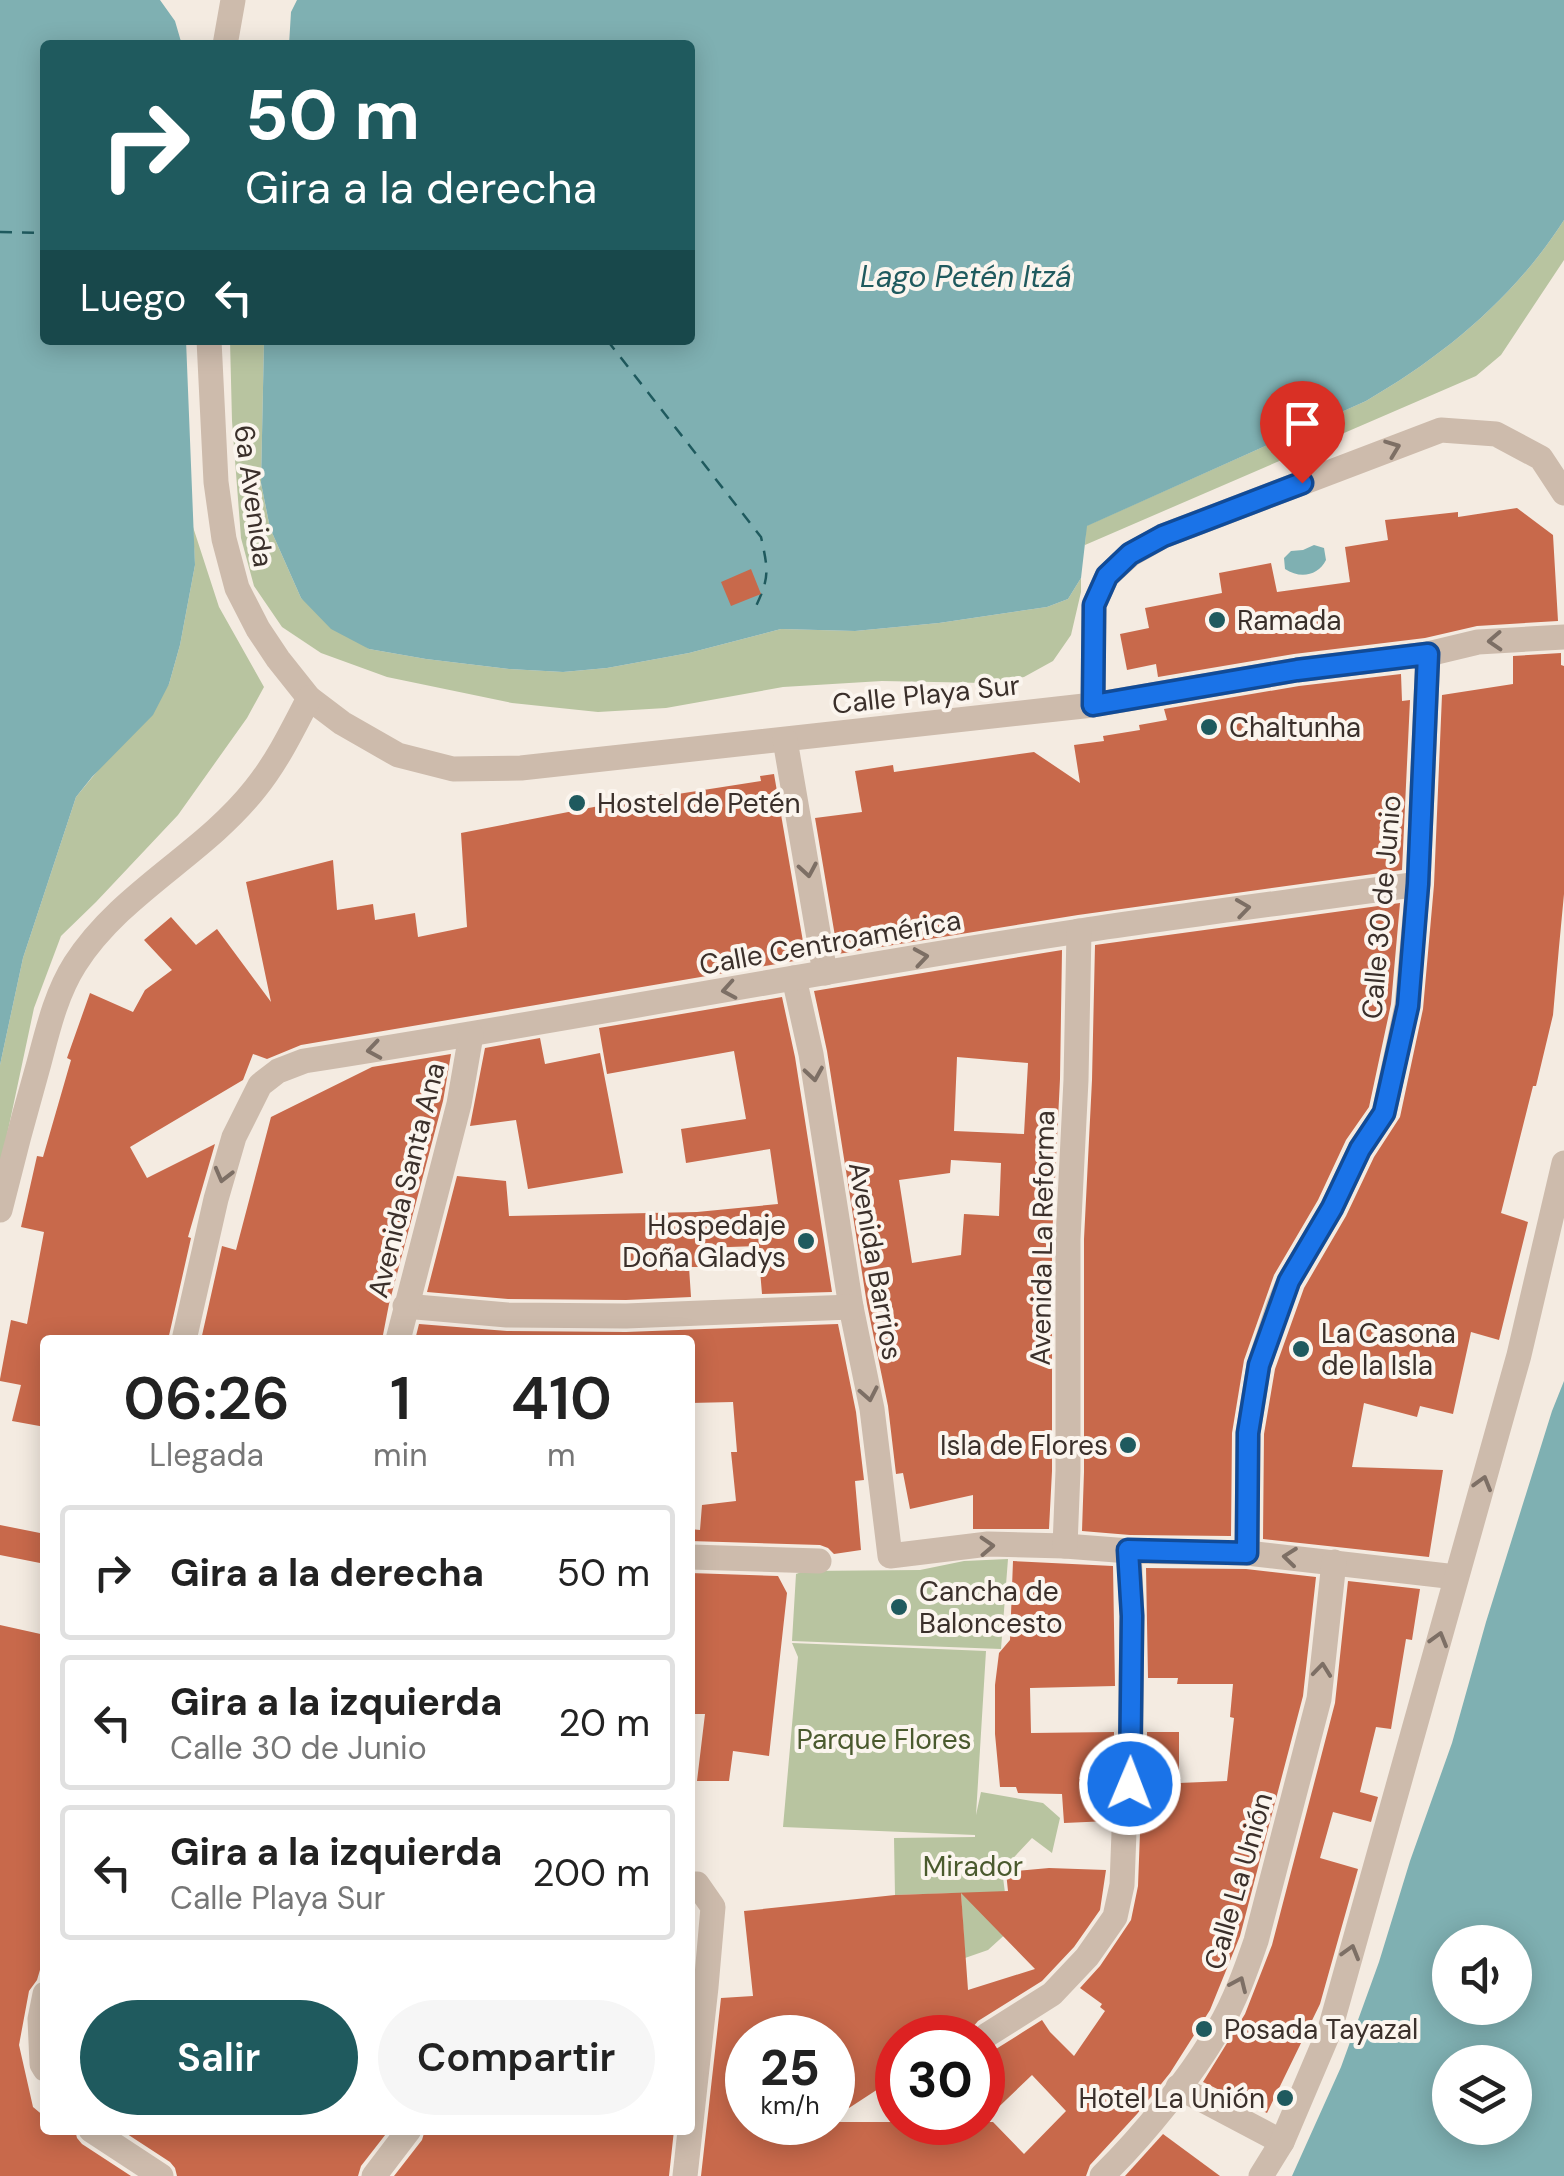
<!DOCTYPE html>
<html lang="es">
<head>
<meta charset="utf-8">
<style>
  :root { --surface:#fff; --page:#f6f6f6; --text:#222; --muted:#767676; --line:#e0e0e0; --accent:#1f5a5e }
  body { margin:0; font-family:"DM Sans",sans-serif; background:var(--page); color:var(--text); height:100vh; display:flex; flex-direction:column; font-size:38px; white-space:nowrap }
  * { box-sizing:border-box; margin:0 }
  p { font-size:32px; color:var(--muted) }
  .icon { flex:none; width:55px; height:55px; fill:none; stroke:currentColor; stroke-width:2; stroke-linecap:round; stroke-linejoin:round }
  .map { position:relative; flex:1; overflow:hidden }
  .sheet { position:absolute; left:40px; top:1335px; width:655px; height:800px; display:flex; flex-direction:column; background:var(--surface); border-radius:10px; box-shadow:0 5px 25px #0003 }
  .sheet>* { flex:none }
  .banner { position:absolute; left:40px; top:40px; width:655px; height:305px; border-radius:10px; box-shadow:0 5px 25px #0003; background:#1f5a5e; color:#fff; overflow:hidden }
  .fabs { position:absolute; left:1432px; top:1925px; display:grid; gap:20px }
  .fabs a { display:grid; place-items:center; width:100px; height:100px; border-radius:50%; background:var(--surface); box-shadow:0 5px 25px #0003; font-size:50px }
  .speed { position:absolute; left:725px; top:2015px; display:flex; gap:20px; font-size:50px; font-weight:700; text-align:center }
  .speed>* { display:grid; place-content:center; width:130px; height:130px; border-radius:50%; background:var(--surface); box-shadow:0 5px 25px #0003; line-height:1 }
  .speed small { font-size:25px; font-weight:400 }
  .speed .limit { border:15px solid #d22; background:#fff; color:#111 }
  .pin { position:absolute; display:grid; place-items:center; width:85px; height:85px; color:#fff; margin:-102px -42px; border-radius:50% 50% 50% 0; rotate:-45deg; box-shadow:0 0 10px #0007 }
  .pin .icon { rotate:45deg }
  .me { position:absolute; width:110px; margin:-55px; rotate:1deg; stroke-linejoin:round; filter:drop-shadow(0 0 8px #0008) }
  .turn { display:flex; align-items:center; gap:35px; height:210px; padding:0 40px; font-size:45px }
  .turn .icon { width:130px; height:130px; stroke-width:2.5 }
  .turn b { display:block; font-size:70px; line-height:85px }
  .then { display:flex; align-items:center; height:95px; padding:0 40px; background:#0003; gap:20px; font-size:38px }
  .eta { display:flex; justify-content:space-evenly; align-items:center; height:170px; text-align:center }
  .eta b { font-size:60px; font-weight:600; line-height:70px }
  .button { display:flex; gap:20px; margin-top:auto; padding:20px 40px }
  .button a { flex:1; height:115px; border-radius:60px; background:var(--accent); color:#fff; font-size:40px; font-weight:600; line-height:115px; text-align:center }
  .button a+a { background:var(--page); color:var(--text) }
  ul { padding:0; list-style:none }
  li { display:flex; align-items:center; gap:30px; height:135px; margin:0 20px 15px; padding:0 20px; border:5px solid var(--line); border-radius:10px }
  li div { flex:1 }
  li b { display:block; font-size:38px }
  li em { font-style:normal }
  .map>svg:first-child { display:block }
  .green { fill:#b8c4a0 }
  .water { fill:#7fb0b2; fill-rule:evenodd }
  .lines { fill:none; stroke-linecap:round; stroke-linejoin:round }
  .ferry { stroke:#1f5a5e; stroke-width:2.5; stroke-dasharray:12 10; stroke-linecap:butt }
  .building { fill:#c8694b; fill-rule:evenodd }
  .minor { stroke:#cdbbac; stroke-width:25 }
  .oneway { stroke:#7d6f65 }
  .route-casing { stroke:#114b97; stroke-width:25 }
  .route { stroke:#1a73e8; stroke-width:18 }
  .poi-dot { fill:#1f5a5e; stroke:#fbf5ee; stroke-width:4 }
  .labels { text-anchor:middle; stroke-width:8; stroke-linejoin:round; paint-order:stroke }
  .street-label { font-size:28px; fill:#3b302b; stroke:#fbf5ee }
  .poi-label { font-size:28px; fill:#3b302b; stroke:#fbf5ee; text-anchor:start }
  .park-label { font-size:28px; fill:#4a5a2e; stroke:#fbf5ee }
  .water-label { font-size:30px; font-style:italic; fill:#1f5a5e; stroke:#fbf5ee }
</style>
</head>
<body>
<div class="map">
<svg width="1564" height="2176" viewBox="0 0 1564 2176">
  <rect width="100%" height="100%" fill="#f4ebe1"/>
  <g class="green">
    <path d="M1564 220V260L1501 355 1476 376 1085 545 1086 526 1366 401C1444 356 1515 297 1564 220Z"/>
    <path d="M230 340H264L261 483 270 528 301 598 369 649 426 659 509 669 563 672 607 668 689 653 781 629 855 631 939 623 1047 607 1068 599 1081 578V592L1071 635 1053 661 1024 677 986 683 882 681 783 687 666 708 598 712 512 703 387 677 321 653 282 627 254 586 241 538 232 421Z"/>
    <path d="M193 527 219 607 264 687 247 718 178 815 96 902 61 936 34 1008 0 1168V1065L23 958 76 797 169 684 180 645 195 565Z"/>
    <path d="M1008 1559 1001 1649 792 1641 796 1574 804 1571 920 1570 964 1561Z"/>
    <path d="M792 1643 986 1651 976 1815 981 1792 1043 1803 1060 1818 1052 1853 1032 1838 1002 1870 1007 1908 1022 1919 988 1950 965 1958 961 1893 895 1895 894 1838 975 1837V1835L783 1827 798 1657Z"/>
  </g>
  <g class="water">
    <path d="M0 0H160L175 21 182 45H45V340H186L195 565 180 645 169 684 153 715 92 777 76 797 23 958 0 1065Z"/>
    <path d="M297 0H1564V220C1515 297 1444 356 1366 401L1087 526 1081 578 1068 599 1047 607 939 623 855 631 781 629 689 653 607 668 563 672 509 669 426 659 369 649 331 629 301 598 270 528 261 483 264 340H690V45H289L291 12Z"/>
    <path d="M1314 545 1324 548 1326 560C1318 576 1300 579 1285 569L1284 558 1291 551 1303 550Z"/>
    <path d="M1564 1381V2176H1292L1341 2067 1379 1962 1410 1861 1452 1743 1486 1622 1552 1411ZM1450 1942H1515V2008H1450ZM1450 2062H1515V2128H1450Z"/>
  </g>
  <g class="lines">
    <g class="ferry">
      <path d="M0 232 45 233"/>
      <path d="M607 340 761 537C768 569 770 577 756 606"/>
    </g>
  </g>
  <g class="building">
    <path d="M1517 508 1553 535 1558 621 1477 626 1425 638 1294 654 1158 677 1156 664 1127 670 1120 634 1149 628 1145 608 1222 593 1219 573 1271 563 1277 592 1350 582 1345 547 1388 540 1385 520 1458 512V517Z"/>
    <path d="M751 569 761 594 731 606 721 582Z"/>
    <path d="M1561 653V665L1564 666V894L1559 947 1553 1015 1536 1086H1533L1501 1213 1528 1222 1499 1340 1471 1332 1453 1414 1420 1406 1417 1417 1364 1403 1352 1467 1443 1470 1429 1557 1263 1539 1264 1434 1275 1369 1304 1288 1346 1216 1374 1157 1400 1117 1423 1009 1434 885 1442 695 1513 684V656Z"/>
    <path d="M1401 674 1402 701 1410 700 1402 870 1078 915 838 954 815 818 862 812 855 771 893 765 894 772 1034 752 1080 783 1074 745 1104 741 1103 736 1140 730 1139 725 1167 720 1164 709 1299 686Z"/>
    <path d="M774 774 806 959 301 1045 267 1059 253 1054 243 1080 130 1147 147 1178 215 1144 188 1237 191 1238 168 1340 119 1337V1340H45V1427L12 1421 21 1385 0 1381V1379L11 1320 27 1324 44 1232 21 1227 37 1156 43 1157 71 1060 67 1058 90 993 133 1012 145 990 172 970 144 940 171 917 196 945 217 929 271 1002 246 882 333 860 337 910 373 904 375 920 415 913 418 937 467 927 461 833 640 798 665 794V796L761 781 760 776Z"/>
    <path d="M1400 903 1391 1004 1369 1107 1346 1140 1318 1200 1274 1275 1244 1360 1232 1433 1231 1536 1130 1535 1082 1531 1084 1472V1239L1092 1080 1095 945Z"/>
    <path d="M1062 950 1060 1079 1052 1239V1471L1049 1529H973V1495L910 1509 903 1473 896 1474 888 1406 867 1304 827 1051 814 991ZM957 1057 1028 1063 1024 1134 954 1131ZM951 1160 1001 1163 999 1216 964 1214 961 1255 912 1263 899 1180 950 1173Z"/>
    <path d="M782 997 795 1057 832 1292 762 1294 758 1246 701 1248 700 1267H689L691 1297 626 1300 508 1299 427 1292 457 1176 506 1181 509 1216 697 1212 778 1204 770 1149 686 1163 681 1129 746 1119 734 1051 607 1074 599 1028Z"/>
    <path d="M540 1038 545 1064 600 1053 623 1173 528 1189 516 1120 470 1126 485 1048Z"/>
    <path d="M451 1054 443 1101 389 1304 382 1340H201L222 1246 236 1250 271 1117 372 1067Z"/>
    <path d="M419 1324 507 1331 626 1332 838 1324 856 1412 864 1480 855 1481 861 1550 834 1554 828 1548 820 1545 690 1541V1529L700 1530 702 1505 736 1501 731 1452H737L733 1402 690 1403V1340H415Z"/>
    <path d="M0 1525 45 1534V1564L0 1555Z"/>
    <path d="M1013 1561 1113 1566 1115 1686 1030 1688 1031 1733 1114 1732V1783L1109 1821 1064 1823 1062 1794 1018 1793 1016 1787H1000L995 1734V1685L999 1653 1010 1640Z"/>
    <path d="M1146 1568 1246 1569 1316 1577 1303 1696 1240 1936 1210 2010 1170 2073 1137 2114 1090 2165 1086 2176H701L721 1998 753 1996 744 1911 895 1895 1008 1891 1006 1872 1049 1868 1106 1870 1100 1910 1074 1947 1042 1981 978 2021 972 2028 971 2038H898V2076L849 2108 832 2052V2038H748V2122H982V2050L996 2049 1042 2020 1050 2032 1074 2056 1105 2011 1100 2007 1102 2004 1080 1988 1100 1966 1131 1920 1138 1886 1140 1833 1146 1784 1147 1732H1179V1783L1227 1781 1234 1718 1230 1717 1233 1684H1177L1178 1678H1148ZM961 1893 1035 1969 968 1990ZM1032 2075 1066 2111 1024 2154 993 2122H983Z"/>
    <path d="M690 1573 778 1576 787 1593 769 1756 733 1751 729 1781H697L705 1714H692L695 1671H690Z"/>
    <path d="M1348 1581 1420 1589 1412 1640 1406 1639 1391 1729 1376 1727 1360 1792 1378 1797 1371 1822 1333 1812 1320 1858 1358 1869 1320 2004 1267 2113 1203 2082 1245 2014 1272 1945 1335 1703Z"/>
    <path d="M0 1625 45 1635V1953L37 1980 29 1991 19 2045 33 2107 45 2117V2130H75L77 2138 82 2144 131 2176H0Z"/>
    <path d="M121 2130H389L361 2166 358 2176H177L175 2168 170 2162Z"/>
    <path d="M425 2130H674L669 2176H394L422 2140Z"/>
    <path d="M1163 2134 1220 2176H1125Z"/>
  </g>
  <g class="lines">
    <g class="minor">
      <path d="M225 45 233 0"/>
      <path d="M209 340 216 482 224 539 237 588 258 629 278 659 309 698 342 723 398 755 453 769 521 768 1093 705 1297 670 1428 654 1478 642 1564 637"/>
      <path d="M1093 705 1094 605 1107 576 1131 554 1163 536 1441 430 1496 434 1541 458 1564 493"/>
      <path d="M785 740 825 973"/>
      <path d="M794 978 811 1054 851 1307 872 1409 890 1556 988 1544 1065 1546 1129 1551 1247 1553 1456 1577"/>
      <path d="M0 1210C12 1161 25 1112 39 1063 48 1029 56 994 75 964 121 892 203 855 255 789 277 762 293 729 309 698"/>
      <path d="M405 1306 507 1315 626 1316 851 1307"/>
      <path d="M184 1340 216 1199 234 1137 260 1085 278 1071 304 1061C563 1021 821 970 1080 931 1192 914 1305 900 1418 884"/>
      <path d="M398 1340 459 1104 471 1035"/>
      <path d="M1065 1546 1068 1471V1239L1076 1080 1079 931"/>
      <path d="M1247 1553 1248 1433 1259 1365 1279 1305 1289 1281 1332 1208 1360 1149 1384 1113 1407 1006 1418 884 1428 654"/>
      <path d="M690 1557 819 1561"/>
      <path d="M45 1994 40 2019 42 2064 45 2069"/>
      <path d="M987 2035 1052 1994 1087 1957 1115 1917 1122 1885 1124 1832 1130 1784 1132 1616 1129 1551"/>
      <path d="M1178 2087 1282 2142"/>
      <path d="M91 2130 161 2176"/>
      <path d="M374 2176 409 2130"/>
      <path d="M685 2176 706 1987 713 1907 697 1884H690"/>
      <path d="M1102 2176C1142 2137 1192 2076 1219 2028 1235 2001 1246 1970 1256 1941L1319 1699 1334 1562"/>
      <path d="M1261 2176 1282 2142 1330 2029 1519 1355 1564 1163"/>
    </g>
  </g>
  <defs><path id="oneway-chevron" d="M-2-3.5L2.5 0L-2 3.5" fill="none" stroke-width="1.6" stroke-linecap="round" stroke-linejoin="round" transform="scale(2.5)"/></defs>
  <g class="oneway">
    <use href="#oneway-chevron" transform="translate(1393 448) rotate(-21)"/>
    <use href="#oneway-chevron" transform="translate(1495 641) rotate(177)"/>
    <use href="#oneway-chevron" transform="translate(808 870) rotate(80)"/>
    <use href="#oneway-chevron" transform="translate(1243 908) rotate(-8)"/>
    <use href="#oneway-chevron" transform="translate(921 957) rotate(-9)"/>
    <use href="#oneway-chevron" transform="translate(729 990) rotate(170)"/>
    <use href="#oneway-chevron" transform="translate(374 1050) rotate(171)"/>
    <use href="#oneway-chevron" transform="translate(814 1074) rotate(81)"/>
    <use href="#oneway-chevron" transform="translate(223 1175) rotate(105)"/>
    <use href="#oneway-chevron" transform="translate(869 1394) rotate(79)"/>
    <use href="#oneway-chevron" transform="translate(1483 1483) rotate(-74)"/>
    <use href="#oneway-chevron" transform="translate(987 1546) rotate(-3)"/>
    <use href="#oneway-chevron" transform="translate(1290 1557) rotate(-174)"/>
    <use href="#oneway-chevron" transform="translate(1439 1639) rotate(-74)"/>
    <use href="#oneway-chevron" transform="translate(1322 1670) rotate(-84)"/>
    <use href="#oneway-chevron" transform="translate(1351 1952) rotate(-74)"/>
    <use href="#oneway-chevron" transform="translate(1239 1984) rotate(-66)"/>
  </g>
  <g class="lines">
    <g class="route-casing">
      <path id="route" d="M1130 1784 1132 1616 1128 1550 1247 1553 1248 1433 1259 1365 1289 1281 1332 1208 1360 1149 1384 1113 1408 1006 1418 884 1428 654 1297 670 1093 705 1094 605 1107 576 1130 554 1163 536 1302 483"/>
    </g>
    <use href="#route" class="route"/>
  </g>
  <g class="poi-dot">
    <circle cx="1217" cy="620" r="10"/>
    <circle cx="1209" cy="727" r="10"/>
    <circle cx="577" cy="803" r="10"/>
    <circle cx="806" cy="1241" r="10"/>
    <circle cx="1301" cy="1349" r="10"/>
    <circle cx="1128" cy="1445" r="10"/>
    <circle cx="899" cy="1607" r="10"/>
    <circle cx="1204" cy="2029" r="10"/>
    <circle cx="1285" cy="2098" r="10"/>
  </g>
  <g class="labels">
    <g class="street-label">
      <text transform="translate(254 496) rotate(82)" y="10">6a Avenida</text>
      <text transform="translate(926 694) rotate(-6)" y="10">Calle Playa Sur</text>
      <text transform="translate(1381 907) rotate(-85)" y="10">Calle 30 de Junio</text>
      <text transform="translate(830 942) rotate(-10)" y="10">Calle Centroamérica</text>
      <text transform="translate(406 1180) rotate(-76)" y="10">Avenida Santa Ana</text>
      <text transform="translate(1042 1238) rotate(-89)" y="10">Avenida La Reforma</text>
      <text transform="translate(876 1261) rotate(80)" y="10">Avenida Barrios</text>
      <text transform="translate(1238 1881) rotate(-74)" y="10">Calle La Unión</text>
    </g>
    <g class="poi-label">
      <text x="1237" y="630">Ramada</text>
      <text x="1229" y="737">Chaltunha</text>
      <text x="597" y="813">Hostel de Petén</text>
      <text x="786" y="1235" text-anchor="end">Hospedaje<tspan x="786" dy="32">Doña Gladys</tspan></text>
      <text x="1321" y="1343">La Casona<tspan x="1321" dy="32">de la Isla</tspan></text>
      <text x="1108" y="1455" text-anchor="end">Isla de Flores</text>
      <text x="919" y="1601">Cancha de<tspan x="919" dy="32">Baloncesto</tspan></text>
      <text x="1224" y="2039">Posada Tayazal</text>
      <text x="1265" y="2108" text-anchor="end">Hotel La Unión</text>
    </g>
    <g class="park-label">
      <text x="884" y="1749">Parque Flores</text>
      <text x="973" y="1876">Mirador</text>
    </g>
    <g class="water-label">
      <text x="966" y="287">Lago Petén Itzá</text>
    </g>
  </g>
</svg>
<div class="fabs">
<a><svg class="icon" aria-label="sound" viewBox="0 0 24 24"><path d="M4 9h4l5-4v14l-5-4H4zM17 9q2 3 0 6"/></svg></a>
<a><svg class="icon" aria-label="layers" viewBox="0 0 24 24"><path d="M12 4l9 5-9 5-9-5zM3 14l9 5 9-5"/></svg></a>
</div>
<div class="speed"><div>25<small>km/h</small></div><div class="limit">30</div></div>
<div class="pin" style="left:1302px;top:483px;background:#d93025"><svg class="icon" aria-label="arrive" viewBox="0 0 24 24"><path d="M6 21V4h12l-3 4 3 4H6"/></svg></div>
<svg class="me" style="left:1130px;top:1784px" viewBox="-20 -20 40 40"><circle r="17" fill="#1a73e8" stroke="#fff" stroke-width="3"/><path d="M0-11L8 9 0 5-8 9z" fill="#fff"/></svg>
<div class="banner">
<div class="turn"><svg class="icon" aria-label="right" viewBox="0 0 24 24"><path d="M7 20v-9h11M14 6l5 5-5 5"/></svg><div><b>50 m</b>Gira a la derecha</div></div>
<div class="then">Luego<svg class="icon" aria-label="left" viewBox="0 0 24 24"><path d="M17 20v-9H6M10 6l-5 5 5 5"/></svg></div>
</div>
<section class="sheet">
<div class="eta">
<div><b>06:26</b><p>Llegada</p></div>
<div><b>1</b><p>min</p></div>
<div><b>410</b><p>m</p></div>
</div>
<ul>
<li><svg class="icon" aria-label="right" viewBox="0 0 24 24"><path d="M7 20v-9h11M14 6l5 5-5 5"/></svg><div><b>Gira a la derecha</b></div><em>50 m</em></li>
<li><svg class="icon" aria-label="left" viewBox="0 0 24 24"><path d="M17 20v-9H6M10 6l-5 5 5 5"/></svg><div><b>Gira a la izquierda</b><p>Calle 30 de Junio</p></div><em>20 m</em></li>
<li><svg class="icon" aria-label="left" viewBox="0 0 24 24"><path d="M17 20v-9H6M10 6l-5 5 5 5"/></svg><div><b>Gira a la izquierda</b><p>Calle Playa Sur</p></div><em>200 m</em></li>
</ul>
<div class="button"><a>Salir</a><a>Compartir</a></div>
</section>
</div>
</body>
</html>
